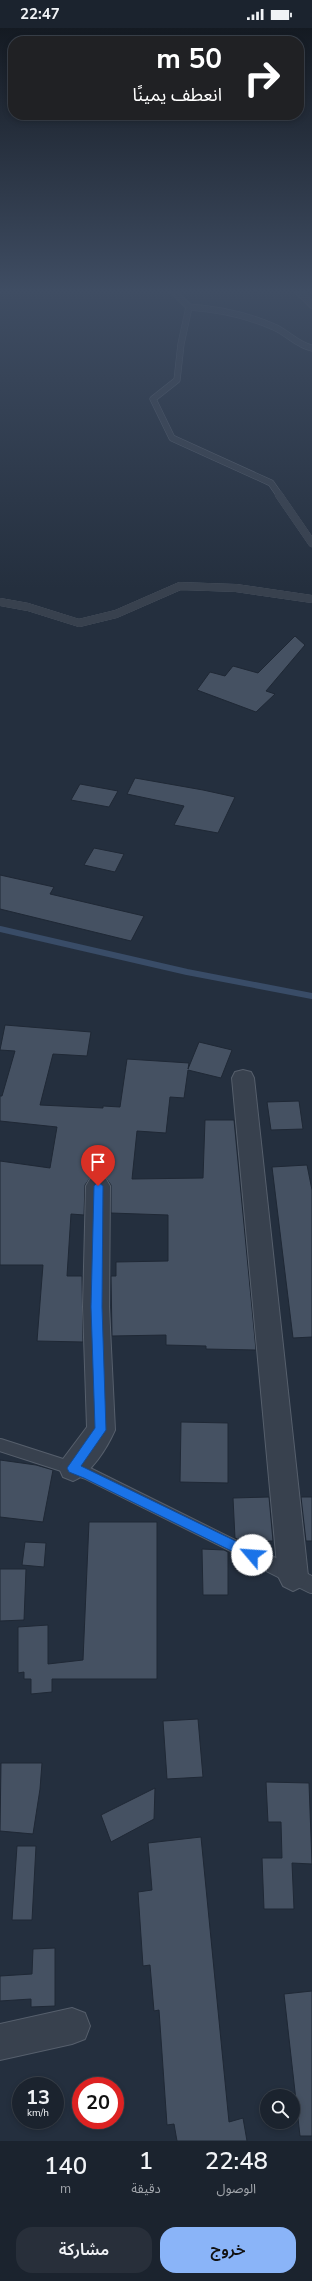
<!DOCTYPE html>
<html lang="ar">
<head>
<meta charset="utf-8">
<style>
  :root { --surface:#1b232e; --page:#282f3a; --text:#f1f3f6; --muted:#a0a4aa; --line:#39404a; --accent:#8ab4f8 }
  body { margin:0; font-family:"Nunito Sans","Noto Sans Arabic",sans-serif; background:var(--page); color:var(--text); direction:rtl; height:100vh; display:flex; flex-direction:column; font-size:15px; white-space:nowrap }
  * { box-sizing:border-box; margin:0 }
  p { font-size:13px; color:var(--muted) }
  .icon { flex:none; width:22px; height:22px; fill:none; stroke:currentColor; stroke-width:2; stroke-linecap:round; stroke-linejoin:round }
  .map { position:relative; height:2113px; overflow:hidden; direction:ltr }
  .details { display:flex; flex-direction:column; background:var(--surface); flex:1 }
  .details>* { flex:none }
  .guide { position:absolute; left:8px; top:8px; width:296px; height:84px; border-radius:16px; box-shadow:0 2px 6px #0003,0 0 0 1px var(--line); direction:rtl; background:#202124; color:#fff; overflow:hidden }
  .controls { position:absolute; left:260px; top:2061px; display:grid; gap:8px }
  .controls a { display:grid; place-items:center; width:40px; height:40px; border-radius:50%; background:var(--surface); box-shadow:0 2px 6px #0003,0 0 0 1px var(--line); font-size:20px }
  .speed { position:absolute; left:12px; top:2049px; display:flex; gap:8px; font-size:20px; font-weight:700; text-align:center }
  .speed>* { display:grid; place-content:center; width:52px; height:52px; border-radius:50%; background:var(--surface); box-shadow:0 2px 6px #0003,0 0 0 1px var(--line); line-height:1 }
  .speed small { font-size:10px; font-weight:400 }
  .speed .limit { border:6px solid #d22; background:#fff; color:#111 }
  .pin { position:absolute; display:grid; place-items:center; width:34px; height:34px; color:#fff; margin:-41px -17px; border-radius:50% 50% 50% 0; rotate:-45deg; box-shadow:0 0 4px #0007 }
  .pin .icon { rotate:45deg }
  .me { position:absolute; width:44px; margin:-22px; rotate:297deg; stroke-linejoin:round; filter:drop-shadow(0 0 3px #0008) }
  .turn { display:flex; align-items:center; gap:14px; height:84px; padding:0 16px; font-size:18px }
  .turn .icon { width:52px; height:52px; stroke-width:2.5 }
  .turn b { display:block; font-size:28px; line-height:34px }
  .eta { display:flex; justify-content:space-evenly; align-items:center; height:68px; text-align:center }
  .eta b { font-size:24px; font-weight:600; line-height:28px }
  .button { display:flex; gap:8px; margin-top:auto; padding:8px 16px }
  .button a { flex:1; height:46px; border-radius:16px; background:var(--accent); color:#111; font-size:16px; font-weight:600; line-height:46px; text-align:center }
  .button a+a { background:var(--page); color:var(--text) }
  .status { display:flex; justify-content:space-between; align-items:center; height:28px; padding:0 20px; background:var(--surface); direction:ltr }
  .status svg { height:11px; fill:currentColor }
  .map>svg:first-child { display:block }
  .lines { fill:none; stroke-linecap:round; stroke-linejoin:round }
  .stream { stroke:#394c67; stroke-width:6 }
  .building { fill:#455162; stroke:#1f2835 }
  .service-far3-casing { stroke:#565f6c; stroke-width:7 }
  .service-far2-casing { stroke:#565f6c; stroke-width:8 }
  .service-far1-casing { stroke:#565f6c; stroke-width:14 }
  .service-casing { stroke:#565f6c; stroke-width:18 }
  .minor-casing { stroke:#565f6c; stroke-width:2 }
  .service-far3 { stroke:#38414e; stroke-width:6 }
  .service-far2 { stroke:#38414e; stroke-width:8 }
  .service-far1 { stroke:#38414e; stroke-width:12 }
  .service { stroke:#38414e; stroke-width:16 }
  .minor { fill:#38414e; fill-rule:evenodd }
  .route { fill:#1a73e8; stroke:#114b97 }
</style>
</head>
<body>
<div class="status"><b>22:47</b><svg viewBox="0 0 49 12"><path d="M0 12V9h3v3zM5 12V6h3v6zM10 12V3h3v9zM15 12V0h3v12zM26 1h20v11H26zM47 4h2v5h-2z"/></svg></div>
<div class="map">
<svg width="312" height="2113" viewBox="0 0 312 2113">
  <rect width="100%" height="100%" fill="#242f3e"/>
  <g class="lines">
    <path class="stream" d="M0 901 187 944 312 968"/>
  </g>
  <g class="building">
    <path d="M295 608 305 617 266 663 275 666 256 684 197 662 210 644 225 648 233 638 258 645Z"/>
    <path d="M135 750 203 762 235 769 218 805 174 797 184 778 127 766Z"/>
    <path d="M80 756 118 763 109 779 71 772Z"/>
    <path d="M94 820 124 826 115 844 84 837Z"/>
    <path d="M0 847 54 859 50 866 144 888 131 913 0 881Z"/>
    <path d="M5 997 91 1004 87 1028 53 1026 40 1077 103 1080V1078L120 1079 127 1031 189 1035 188 1041 199 1014 232 1022 221 1050 188 1042 184 1070 170 1069 166 1105 137 1103 132 1151 203 1150 205 1092H234L256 1322 206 1321V1318L166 1317V1307L112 1308 111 1248H116V1234L168 1233V1187L111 1185V1157L106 1150 98 1148 90 1150 85 1157 84 1187 71 1186 67 1248H82L83 1314 37 1313 43 1237H0V1133L50 1140 57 1099 0 1093V1068H2L15 1023 0 1022Z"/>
    <path d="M299 1073 303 1101 271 1102 267 1074Z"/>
    <path d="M307 1137 312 1162V1309L293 1310 272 1139Z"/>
    <path d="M181 1394 228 1395V1455L180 1454Z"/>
    <path d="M0 1432 36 1437 53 1442 43 1494 0 1489Z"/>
    <path d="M269 1469 273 1513H242L235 1510 233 1470Z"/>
    <path d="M301 1469H312V1513H306Z"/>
    <path d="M89 1494H157V1651H52V1664L31 1666V1651H24V1644L18 1645V1599L48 1597V1636L83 1632Z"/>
    <path d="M25 1514 46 1515 44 1539 22 1537Z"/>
    <path d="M202 1521 224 1522 228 1524V1567H203Z"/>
    <path d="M0 1541H26L24 1592 0 1593Z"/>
    <path d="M198 1691 203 1749 167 1751 163 1693Z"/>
    <path d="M1 1735H42L40 1761 33 1806 0 1803Z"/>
    <path d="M266 1754 309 1755 312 1836 292 1835 294 1881H264L262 1830H282L281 1794H268Z"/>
    <path d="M155 1760 154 1791 111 1814 101 1787Z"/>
    <path d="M201 1809 229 2094 243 2090 247 2113H177L174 2096 167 2097 159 1982 154 1983 150 1937 143 1938 138 1864 152 1862 148 1815Z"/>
    <path d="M17 1818H36L32 1892H12Z"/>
    <path d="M55 1920V1978L31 1979V1971L0 1973V1948L32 1946 33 1921Z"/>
    <path d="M312 1963V2108H300L284 1966Z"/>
  </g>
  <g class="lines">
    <g class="service-far3-casing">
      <g id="service-far3">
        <path d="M174 264 189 279 181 316 177 352 153 371 172 410 271 455 280 468"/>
        <path d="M299 264 312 277"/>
        <path d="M189 279C218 281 247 287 274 299 288 305 297 317 312 320"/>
      </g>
    </g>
    <g class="service-far2-casing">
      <g id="service-far2">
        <path d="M279 467 312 515"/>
        <path d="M0 574 28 579 79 595 116 586 180 558 236 560 312 571"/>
      </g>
    </g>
    <g class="service-far1-casing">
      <path id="service-far1" d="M0 1417 87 1445 254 1528"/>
    </g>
    <g class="service-casing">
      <path id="service" d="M252 1527 312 1557"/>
    </g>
    <g class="minor-casing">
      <g id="minor">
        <path d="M243 1042 251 1044 254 1050 308 1548 303 1558 293 1563 283 1558 278 1548 232 1050 235 1044Z"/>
        <path d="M98 1149 106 1151 110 1158 109 1279 115 1402C107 1420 91 1446 73 1453L63 1449 59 1440 63 1431 87 1399 83 1279 86 1158 90 1151Z"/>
        <path d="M72 1980 85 1985 90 1998 85 2011 72 2016 0 2032V1996Z"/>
      </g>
    </g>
    <use href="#service-far3" class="service-far3"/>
    <use href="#service-far2" class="service-far2"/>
    <use href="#service-far1" class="service-far1"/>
    <use href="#service" class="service"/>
    <use href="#minor" class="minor"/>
  </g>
  <linearGradient id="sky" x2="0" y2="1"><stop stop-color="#141a22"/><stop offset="0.47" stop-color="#3f4d63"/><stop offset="1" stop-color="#3f4d63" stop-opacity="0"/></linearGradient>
  <rect width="312" height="560" fill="url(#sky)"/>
  <path class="route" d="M98 1154 103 1158 102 1279 106 1402 81 1438 256 1523 258 1527 256 1532 252 1533 84 1450 69 1444 67 1440 95 1400 91 1279 94 1158Z"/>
</svg>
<div class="controls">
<a><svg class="icon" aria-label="search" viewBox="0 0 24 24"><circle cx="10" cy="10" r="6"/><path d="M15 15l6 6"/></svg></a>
</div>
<div class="speed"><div>13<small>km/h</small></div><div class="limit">20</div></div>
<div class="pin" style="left:98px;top:1158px;background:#d93025"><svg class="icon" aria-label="arrive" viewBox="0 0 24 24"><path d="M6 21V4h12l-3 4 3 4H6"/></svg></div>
<svg class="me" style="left:252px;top:1527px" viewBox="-20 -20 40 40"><circle r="19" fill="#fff"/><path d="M0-13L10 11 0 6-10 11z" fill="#1a73e8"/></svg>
<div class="guide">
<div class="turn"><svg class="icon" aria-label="right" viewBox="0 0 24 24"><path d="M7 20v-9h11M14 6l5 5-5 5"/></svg><div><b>50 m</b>انعطف يمينًا</div></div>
</div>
</div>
<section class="details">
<div class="eta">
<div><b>22:48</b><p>الوصول</p></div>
<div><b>1</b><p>دقيقة</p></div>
<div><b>140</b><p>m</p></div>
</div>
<div class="button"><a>خروج</a><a>مشاركة</a></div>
</section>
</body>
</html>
